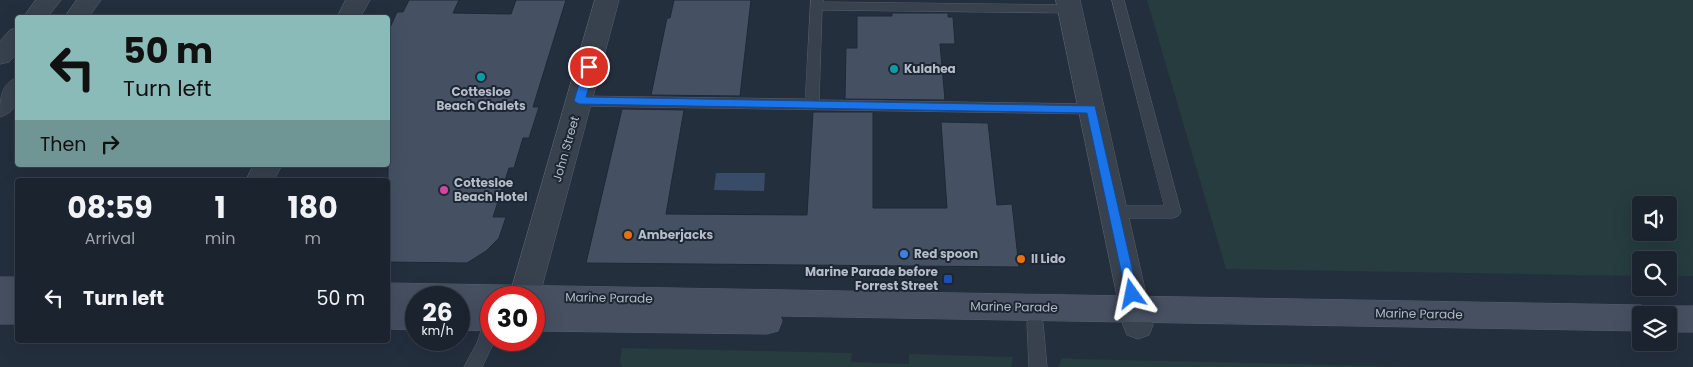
<!DOCTYPE html>
<html lang="en">
<head>
<meta charset="utf-8">
<style>
  :root { --surface:#1b232e; --page:#282f3a; --text:#f1f3f6; --muted:#a0a4aa; --line:#39404a }
  body { margin:0; font-family:Poppins,sans-serif; background:var(--page); color:var(--text); height:100vh; display:flex; flex-direction:column; font-size:19px; white-space:nowrap }
  * { box-sizing:border-box; margin:0 }
  p { font-size:16px; color:var(--muted) }
  .icon { flex:none; width:28px; height:28px; fill:none; stroke:currentColor; stroke-width:2; stroke-linecap:round; stroke-linejoin:round }
  .map { position:relative; flex:1; overflow:hidden }
  .side { position:absolute; left:15px; top:178px; width:375px; height:165px; display:flex; flex-direction:column; background:var(--surface); border-radius:5px; box-shadow:0 5px 20px #0002,0 0 0 1px var(--line) }
  .side>* { flex:none }
  .top-card { position:absolute; left:15px; top:15px; width:375px; height:152px; border-radius:5px; box-shadow:0 5px 20px #0002,0 0 0 1px var(--line); background:#8bbbb9; color:#111; overflow:hidden }
  .fabs { position:absolute; left:1632px; top:196px; display:grid; gap:10px }
  .fabs a { display:grid; place-items:center; width:45px; height:45px; border-radius:5px; background:var(--surface); box-shadow:0 5px 20px #0002,0 0 0 1px var(--line); font-size:25px }
  .speed { position:absolute; left:405px; top:286px; display:flex; gap:10px; font-size:25px; font-weight:700; text-align:center }
  .speed>* { display:grid; place-content:center; width:65px; height:65px; border-radius:50%; background:var(--surface); box-shadow:0 5px 20px #0002,0 0 0 1px var(--line); line-height:1 }
  .speed small { font-size:12px; font-weight:400 }
  .speed .limit { border:8px solid #d22; background:#fff; color:#111 }
  .pin { position:absolute; display:grid; place-items:center; width:42px; height:42px; color:#fff; margin:-21px; border:2px solid #fff; border-radius:50%; box-shadow:0 1px 5px #0007 }
  .me { position:absolute; width:55px; margin:-28px; rotate:348deg; stroke-linejoin:round; filter:drop-shadow(0 0 4px #0008) }
  .turn { display:flex; align-items:center; gap:18px; height:105px; padding:0 25px; font-size:22px }
  .turn .icon { width:65px; height:65px; stroke-width:2.5 }
  .turn b { display:block; font-size:35px; line-height:42px }
  .then { display:flex; align-items:center; height:48px; padding:0 25px; background:#0003; gap:10px; font-size:19px }
  .eta { display:flex; justify-content:space-evenly; align-items:center; height:85px; text-align:center }
  .eta b { font-size:30px; font-weight:700; line-height:35px }
  ul { padding:0; list-style:none }
  li { display:flex; align-items:center; gap:15px; height:70px; padding:0 25px }
  li div { flex:1 }
  li b { display:block; font-size:19px }
  li em { font-style:normal }
  .map>svg:first-child { display:block }
  .green { fill:#263c3f; fill-rule:evenodd }
  .water { fill:#394c67 }
  .building { fill:#455162; stroke:#1f2835 }
  .lines { fill:none; stroke-linecap:round; stroke-linejoin:round }
  .lane-casing { stroke:#565f6c; stroke-width:1 }
  .street-casing { stroke:#565f6c; stroke-width:1 }
  .secondary-casing { stroke:#565f6c; stroke-width:1 }
  .lane { fill:#38414e; fill-rule:evenodd }
  .street { fill:#38414e; fill-rule:evenodd }
  .secondary { fill:#465061; fill-rule:evenodd }
  .route { fill:#1a73e8; stroke:#114b97 }
  .culture-dot { fill:#0f9aa8; stroke:#1d2633; stroke-width:2 }
  .hotel-dot { fill:#d1479c; stroke:#1d2633; stroke-width:2 }
  .food-dot { fill:#e8710a; stroke:#1d2633; stroke-width:2 }
  .shop-dot { fill:#3f7fe0; stroke:#1d2633; stroke-width:2 }
  .transit-dot { fill:#1a4fb4; stroke:#1d2633; stroke-width:2 }
  .labels { text-anchor:middle; stroke-width:4; stroke-linejoin:round; paint-order:stroke }
  .poi-label { font-size:12px; font-weight:bold; fill:#b4bcc9; stroke:#1d2633; text-anchor:start }
  .street-label { font-size:12px; fill:#b4bcc9; stroke:#1d2633 }
</style>
</head>
<body>
<div class="map">
<svg width="1693" height="367" viewBox="0 0 1693 367">
  <rect width="100%" height="100%" fill="#242f3e"/>
  <g class="green">
    <path d="M1147 0H1693V276H1669V260H1641V276L1226 269ZM1641 205H1669V232H1641Z"/>
    <path d="M622 348 852 353 851 362 909 364V354L1013 357 1011 367H622L620 361Z"/>
    <path d="M1062 358 1078 359 1414 367H1058Z"/>
  </g>
  <path class="water" d="M716 173H765L764 191 714 190Z"/>
  <g class="building">
    <path d="M409 0H459L453 13 511 14 516 0H566L533 107H539L529 138H523L514 168H509L493 217H506L499 238 486 251 467 263 388 262V32L397 12H403Z"/>
    <path d="M674 0H751L740 96 651 95 667 18H670Z"/>
    <path d="M892 13H948V17H953L955 44H940L945 100 845 99 846 48H857V16H892Z"/>
    <path d="M622 109 684 110 666 214 807 215 813 112H873V208H947L941 122 988 123 997 205 1012 204 1019 267 586 263Z"/>
  </g>
  <g class="lines">
    <g class="lane-casing">
      <g id="lane">
        <path d="M811 0H823V2L1070 5 1076 9 1070 13 822 10 819 100 1092 104 1097 105 1099 109 1097 113 1092 114 579 106 574 105 572 101 574 97 579 96 805 99Z"/>
        <path d="M1112 0H1124L1181 212 1178 216 1173 218H1114L1109 216 1106 212 1109 208 1114 206H1164Z"/>
        <path d="M1035 316 1041 318 1043 323 1047 367H1029L1027 323 1029 318Z"/>
        <path d="M491 318V340H495L482 367H464L477 343 485 320Z"/>
      </g>
    </g>
    <g class="street-casing">
      <g id="street">
        <path d="M36 0H61L47 18H23Z"/>
        <path d="M77 0H101L88 18H64Z"/>
        <path d="M346 0H370L360 18H337Z"/>
        <path d="M595 0H619L539 298 534 307V298H509Z"/>
        <path d="M1056 0H1080L1153 325 1149 335 1138 339 1127 335 1123 325Z"/>
        <path d="M18 28V52L9 62 0 64V41L10 30Z"/>
        <path d="M18 77C18 95 20 111 0 117 0 99 0 84 18 77Z"/>
        <path d="M254 165H282L274 180H246Z"/>
      </g>
    </g>
    <g class="secondary-casing">
      <g id="secondary">
        <rect x="0" y="277" width="18" height="47"/>
        <path d="M388 283 1641 305 1652 309 1655 315H1641V331L780 316 782 321 778 331 767 334 534 331V298H491V331L459 330V298H416V330L388 329Z"/>
        <path d="M1669 306H1693V332H1669V315H1656L1658 310Z"/>
      </g>
    </g>
    <use href="#lane" class="lane"/>
    <use href="#street" class="street"/>
    <use href="#secondary" class="secondary"/>
  </g>
  <path class="route" d="M589 63 594 67 586 97 1095 106 1138 294 1136 298 1132 300 1128 298 1126 294 1087 113 579 104 574 101 584 67Z"/>
  <g class="culture-dot">
    <circle cx="894" cy="69" r="5"/>
    <circle cx="481" cy="77" r="5"/>
  </g>
  <circle class="hotel-dot" cx="444" cy="190" r="5"/>
  <g class="food-dot">
    <circle cx="628" cy="235" r="5"/>
    <circle cx="1021" cy="259" r="5"/>
  </g>
  <circle class="shop-dot" cx="904" cy="254" r="5"/>
  <rect class="transit-dot" x="943" y="274" width="10" height="10" rx="2.5"/>
  <g class="labels">
    <g class="poi-label">
      <text x="904" y="73">Kulahea</text>
      <text x="481" y="96" text-anchor="middle">Cottesloe<tspan x="481" dy="14">Beach Chalets</tspan></text>
      <text x="454" y="187">Cottesloe<tspan x="454" dy="14">Beach Hotel</tspan></text>
      <text x="638" y="239">Amberjacks</text>
      <text x="914" y="258">Red spoon</text>
      <text x="1031" y="263">Il Lido</text>
      <text x="938" y="276" text-anchor="end">Marine Parade before<tspan x="938" dy="14">Forrest Street</tspan></text>
    </g>
    <g class="street-label">
      <text transform="translate(566 149) rotate(-74)" y="4">John Street</text>
      <text transform="translate(609 298) rotate(1)" y="4">Marine Parade</text>
      <text transform="translate(1014 307) rotate(1)" y="4">Marine Parade</text>
      <text transform="translate(1419 314) rotate(1)" y="4">Marine Parade</text>
    </g>
  </g>
</svg>
<div class="fabs">
<a><svg class="icon" aria-label="sound" viewBox="0 0 24 24"><path d="M4 9h4l5-4v14l-5-4H4zM17 9q2 3 0 6"/></svg></a>
<a><svg class="icon" aria-label="search" viewBox="0 0 24 24"><circle cx="10" cy="10" r="6"/><path d="M15 15l6 6"/></svg></a>
<a><svg class="icon" aria-label="layers" viewBox="0 0 24 24"><path d="M12 4l9 5-9 5-9-5zM3 14l9 5 9-5"/></svg></a>
</div>
<div class="speed"><div>26<small>km/h</small></div><div class="limit">30</div></div>
<div class="pin" style="left:589px;top:67px;background:#d93025"><svg class="icon" aria-label="arrive" viewBox="0 0 24 24"><path d="M6 21V4h12l-3 4 3 4H6"/></svg></div>
<svg class="me" style="left:1132px;top:294px" viewBox="-20 -20 40 40"><path d="M0-17L14 15 0 8-14 15z" fill="#1a73e8" stroke="#fff" stroke-width="4"/></svg>
<div class="top-card">
<div class="turn"><svg class="icon" aria-label="left" viewBox="0 0 24 24"><path d="M17 20v-9H6M10 6l-5 5 5 5"/></svg><div><b>50 m</b>Turn left</div></div>
<div class="then">Then<svg class="icon" aria-label="right" viewBox="0 0 24 24"><path d="M7 20v-9h11M14 6l5 5-5 5"/></svg></div>
</div>
<section class="side">
<div class="eta">
<div><b>08:59</b><p>Arrival</p></div>
<div><b>1</b><p>min</p></div>
<div><b>180</b><p>m</p></div>
</div>
<ul>
<li><svg class="icon" aria-label="left" viewBox="0 0 24 24"><path d="M17 20v-9H6M10 6l-5 5 5 5"/></svg><div><b>Turn left</b></div><em>50 m</em></li>
</ul>
</section>
</div>
</body>
</html>
